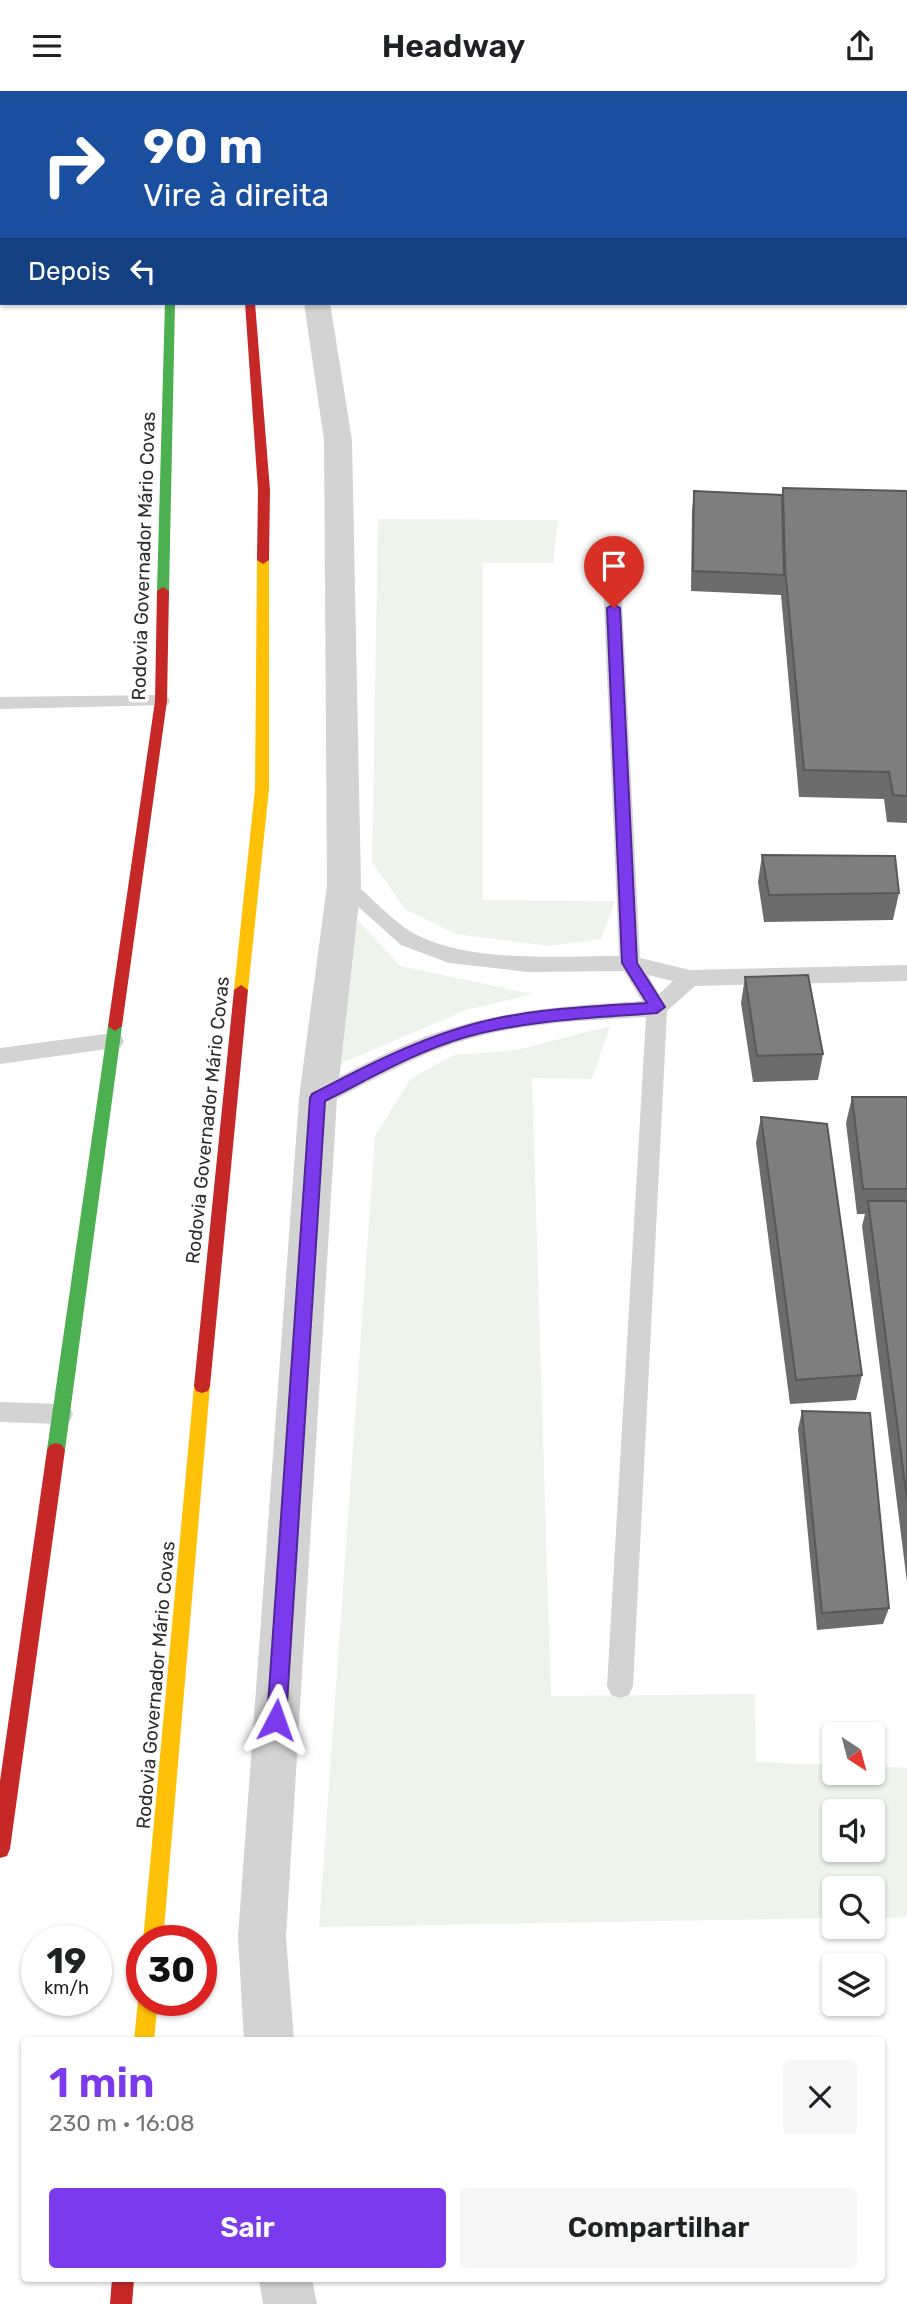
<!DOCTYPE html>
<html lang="pt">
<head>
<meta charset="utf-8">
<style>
  :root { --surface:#fff; --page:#f6f6f6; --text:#202124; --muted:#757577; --accent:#7c3aed }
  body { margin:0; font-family:Rubik,sans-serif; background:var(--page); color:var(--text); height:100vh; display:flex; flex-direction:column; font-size:26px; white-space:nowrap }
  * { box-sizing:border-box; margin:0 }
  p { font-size:23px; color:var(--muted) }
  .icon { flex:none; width:38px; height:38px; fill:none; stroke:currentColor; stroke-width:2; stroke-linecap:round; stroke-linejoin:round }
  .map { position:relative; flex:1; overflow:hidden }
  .drawer { position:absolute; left:21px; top:1946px; width:864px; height:245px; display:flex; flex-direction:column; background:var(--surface); border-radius:7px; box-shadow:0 2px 5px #0004 }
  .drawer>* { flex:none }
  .banner { position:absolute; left:0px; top:0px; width:908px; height:214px; box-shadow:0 2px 5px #0004; background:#1a4fa0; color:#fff; overflow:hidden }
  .needle { width:46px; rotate:144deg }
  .controls { position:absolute; left:822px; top:1631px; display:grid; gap:14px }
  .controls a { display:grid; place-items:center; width:63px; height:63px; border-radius:7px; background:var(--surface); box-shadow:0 2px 5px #0004; font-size:35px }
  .speed { position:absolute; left:21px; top:1834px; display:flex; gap:14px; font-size:35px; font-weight:700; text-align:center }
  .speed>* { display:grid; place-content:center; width:91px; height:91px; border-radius:50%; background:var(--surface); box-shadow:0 2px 5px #0004; line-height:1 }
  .speed small { font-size:18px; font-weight:400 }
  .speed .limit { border:10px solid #d22; background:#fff; color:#111 }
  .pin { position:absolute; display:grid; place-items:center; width:60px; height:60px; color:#fff; margin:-72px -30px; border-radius:50% 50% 50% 0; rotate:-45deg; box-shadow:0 0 7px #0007 }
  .pin .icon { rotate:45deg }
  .me { position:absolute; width:77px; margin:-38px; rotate:4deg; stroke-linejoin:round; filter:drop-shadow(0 0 5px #0008) }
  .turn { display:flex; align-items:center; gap:24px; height:147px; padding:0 28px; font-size:32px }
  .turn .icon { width:91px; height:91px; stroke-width:2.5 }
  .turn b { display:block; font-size:49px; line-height:60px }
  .then { display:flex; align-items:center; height:66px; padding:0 28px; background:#0003; gap:14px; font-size:26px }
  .round { display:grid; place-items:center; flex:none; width:74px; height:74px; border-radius:7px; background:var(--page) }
  .summary { display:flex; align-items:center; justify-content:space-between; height:119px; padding:0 28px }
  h1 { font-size:42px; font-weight:600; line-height:52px; color:var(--accent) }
  .button { display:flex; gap:14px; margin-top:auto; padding:14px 28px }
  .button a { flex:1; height:80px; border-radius:7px; background:var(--accent); color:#fff; font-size:28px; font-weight:600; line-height:80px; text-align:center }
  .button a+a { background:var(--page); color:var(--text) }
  header { display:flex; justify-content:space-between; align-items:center; height:91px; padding:0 28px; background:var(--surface); font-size:32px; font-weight:600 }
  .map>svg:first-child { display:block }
  .green { fill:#eef4ec; fill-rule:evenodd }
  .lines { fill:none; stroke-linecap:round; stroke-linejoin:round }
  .lane { fill:#d3d3d3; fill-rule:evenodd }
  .street { fill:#d3d3d3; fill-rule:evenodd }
  .fast { fill:#4caf50; fill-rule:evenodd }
  .slow { fill:#ffc107; fill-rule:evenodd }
  .jam { fill:#c62828; fill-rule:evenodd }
  .wall { fill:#6c6c6c }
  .building { fill:#7e7e7e; stroke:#585858; stroke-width:2 }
  .route { fill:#7c3aed; stroke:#51269a; stroke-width:2 }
  .labels { text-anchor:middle; stroke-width:7; stroke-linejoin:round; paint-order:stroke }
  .street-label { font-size:19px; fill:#2e2e2e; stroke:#fff }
</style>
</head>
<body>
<header><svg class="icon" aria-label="menu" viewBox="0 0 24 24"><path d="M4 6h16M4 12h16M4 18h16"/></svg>Headway<svg class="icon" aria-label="share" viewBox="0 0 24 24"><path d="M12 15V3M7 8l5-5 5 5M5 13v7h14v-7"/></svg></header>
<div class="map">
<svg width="907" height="2213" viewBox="0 0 907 2213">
  <rect width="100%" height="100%" fill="#fff"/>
  <g class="green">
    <path d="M378 428 558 429 553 472H483V809L615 810 601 848 550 855 456 843 405 818 372 771Z"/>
    <path d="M358 829 400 875 533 903 466 919 333 976Z"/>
    <path d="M610 935 592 988 532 987 551 1605 755 1603 756 1671 835 1674V1682H873V1675L907 1677V1826L873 1827V1797H835V1827L319 1836 375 1045 411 987 454 964 516 959ZM835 1720H873V1759H835Z"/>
  </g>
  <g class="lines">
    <g class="lane">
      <path d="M612 485 621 490 640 867 690 879 907 874V890L695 895 667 920 633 1595 629 1604 620 1607 611 1604 607 1595 646 926C586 930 524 931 466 949 417 963 372 990 326 1013L318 1015 310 1013 307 1007 310 1001C359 976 408 948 462 934 521 917 581 914 642 910L624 880 529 881 449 872 401 854 334 794 337 789H351C370 805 395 833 417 844 471 872 559 865 619 865L603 490ZM648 884 673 890 659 903Z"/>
      <path d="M161 604 168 606 170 610 168 614 0 618V606Z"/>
      <path d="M113 942 121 944 124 950 121 956 0 973V957Z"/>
      <path d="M0 1311 61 1313 70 1316 73 1323 70 1330 61 1333 0 1331Z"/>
    </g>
    <g class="street">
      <rect x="255" y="0" width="24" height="2"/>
      <path d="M304 212H330L352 349 361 794 337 1007 286 1846 294 1950H244L238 1846 299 1007 327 794 324 349Z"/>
      <path d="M259 2188H312L317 2213H263Z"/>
    </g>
    <g class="fast">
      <rect x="210" y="0" width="10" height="2"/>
      <path d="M165 212H175L169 500 163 504 157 500Z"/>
      <path d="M115 930 122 935 65 1359 62 1364 56 1366 50 1364 47 1359 108 935Z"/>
    </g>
    <g class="slow">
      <rect x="136" y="0" width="10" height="2"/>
      <path d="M263 465 269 469V698L248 899 241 904 234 899 255 698 257 469Z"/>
      <path d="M202 1288 208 1290 210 1295 163 1850H143L194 1295 196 1290Z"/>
      <path d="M142 1901V1909H158L154 1950H134L138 1909Z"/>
    </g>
    <g class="jam">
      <path d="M245 212H255L270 399 269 469 263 473 257 469 258 399Z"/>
      <path d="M163 496 169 500 167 610 122 935 115 940 108 935 155 610 157 500Z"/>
      <path d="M241 894 248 899 210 1295 208 1300 202 1302 196 1300 194 1295 234 899Z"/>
      <path d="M56 1352 62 1354 65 1359 10 1758 7 1765 0 1767V1690L47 1359 50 1354Z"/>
      <path d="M112 2188H134L132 2213H110Z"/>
    </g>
  </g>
  <g class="wall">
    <path d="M783 397 907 400V732L887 731 884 708 799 706 781 504 691 500 692 420 694 400 782 404Z"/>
    <path d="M762 764 899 802 893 829 764 831 758 791Z"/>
    <path d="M745 886 823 963 818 989 753 991 741 912Z"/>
    <path d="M852 1006H907V1491L862 1135 865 1123H857L846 1032Z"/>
    <path d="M761 1026 862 1284 856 1309 790 1313 756 1052Z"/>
    <path d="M802 1320 889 1517 883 1533 817 1539 798 1338Z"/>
  </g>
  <g class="building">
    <path d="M783 397 907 400V705L893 704 889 681 804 679 785 477Z"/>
    <path d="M694 400 782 404 784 484 693 480Z"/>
    <path d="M762 764 895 765 899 802 769 804Z"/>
    <path d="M808 884 823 963 757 965 745 886Z"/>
    <path d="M852 1006H907V1098H863Z"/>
    <path d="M761 1026 827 1033 862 1284 796 1289Z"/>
    <path d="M868 1110H907V1409Z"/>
    <path d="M802 1320 870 1322 889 1517 822 1522Z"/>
  </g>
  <path class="route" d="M614 513 620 517 637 872 665 916 657 922C593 927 528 929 466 946 417 960 371 987 325 1010L286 1629 283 1635 276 1638 270 1635 267 1629 310 1007 312 1003C360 978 408 953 460 937 519 918 585 916 647 912L622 872 607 517Z"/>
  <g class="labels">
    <g class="street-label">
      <text transform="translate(143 465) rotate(-88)" y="7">Rodovia Governador Mário Covas</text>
      <text transform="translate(207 1029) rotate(-84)" y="7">Rodovia Governador Mário Covas</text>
      <text transform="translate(155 1594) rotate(-85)" y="7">Rodovia Governador Mário Covas</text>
    </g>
  </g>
</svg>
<div class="controls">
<a><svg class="needle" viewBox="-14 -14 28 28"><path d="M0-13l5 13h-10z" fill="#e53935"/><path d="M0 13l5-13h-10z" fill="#757577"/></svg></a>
<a><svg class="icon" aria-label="sound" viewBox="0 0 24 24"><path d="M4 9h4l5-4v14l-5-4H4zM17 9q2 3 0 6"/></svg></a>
<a><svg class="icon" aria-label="search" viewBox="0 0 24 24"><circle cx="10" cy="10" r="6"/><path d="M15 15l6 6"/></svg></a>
<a><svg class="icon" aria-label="layers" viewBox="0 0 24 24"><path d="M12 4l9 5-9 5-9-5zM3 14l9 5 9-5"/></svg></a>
</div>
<div class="speed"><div>19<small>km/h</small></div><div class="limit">30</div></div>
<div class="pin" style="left:614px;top:517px;background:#d93025"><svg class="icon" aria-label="arrive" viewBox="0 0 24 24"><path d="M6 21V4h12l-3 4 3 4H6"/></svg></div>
<svg class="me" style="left:276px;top:1629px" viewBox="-20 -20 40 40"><path d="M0-17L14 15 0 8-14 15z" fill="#7c3aed" stroke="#fff" stroke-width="4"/></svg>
<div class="banner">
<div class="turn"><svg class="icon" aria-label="right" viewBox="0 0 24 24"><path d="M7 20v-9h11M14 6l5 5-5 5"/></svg><div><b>90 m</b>Vire à direita</div></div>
<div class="then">Depois<svg class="icon" aria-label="left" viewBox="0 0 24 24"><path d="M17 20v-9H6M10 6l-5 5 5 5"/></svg></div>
</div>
<section class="drawer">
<div class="summary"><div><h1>1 min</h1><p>230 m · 16:08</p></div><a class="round"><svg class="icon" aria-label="close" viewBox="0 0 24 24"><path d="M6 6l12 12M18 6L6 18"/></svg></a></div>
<div class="button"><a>Sair</a><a>Compartilhar</a></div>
</section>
</div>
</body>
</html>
